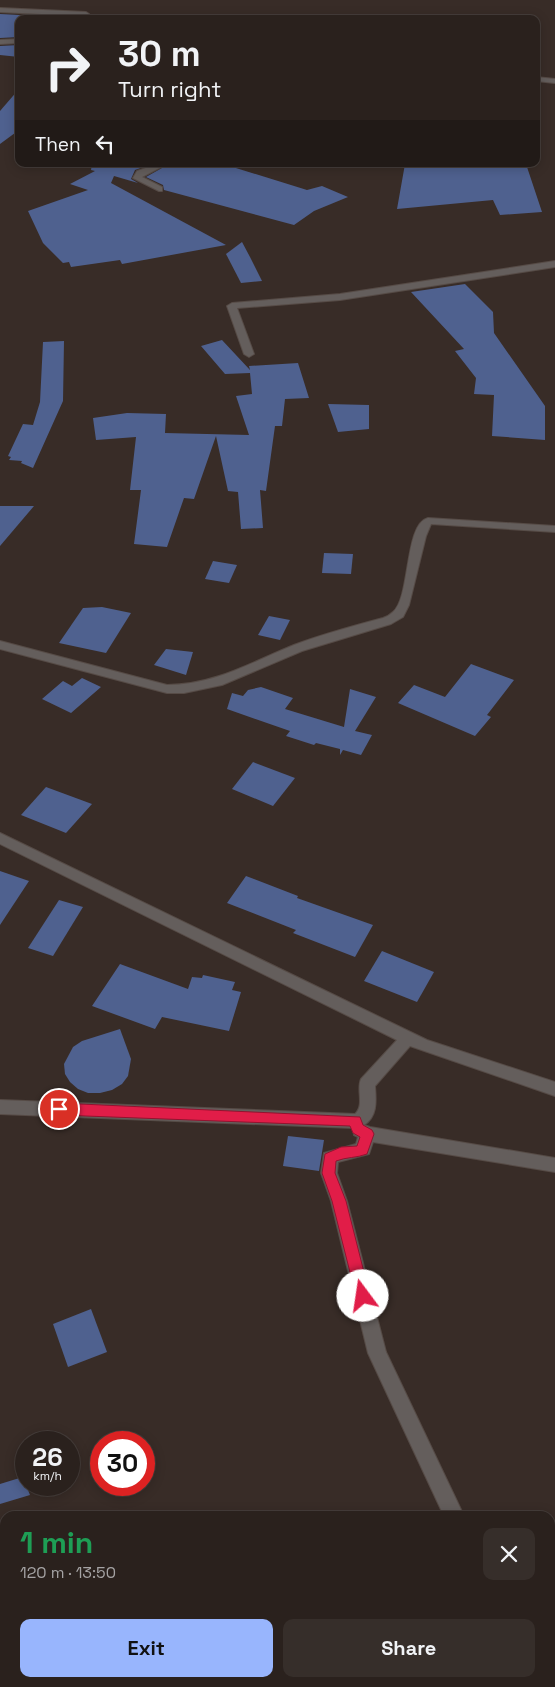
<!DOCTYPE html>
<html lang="en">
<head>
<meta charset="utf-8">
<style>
  :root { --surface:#2a211d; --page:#362e2a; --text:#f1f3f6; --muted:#a5a3a4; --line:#463e3b; --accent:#98b5fd }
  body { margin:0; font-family:"Space Grotesk",sans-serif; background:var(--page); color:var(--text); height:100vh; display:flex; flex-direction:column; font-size:19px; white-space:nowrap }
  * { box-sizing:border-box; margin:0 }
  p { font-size:16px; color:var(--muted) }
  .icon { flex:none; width:28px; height:28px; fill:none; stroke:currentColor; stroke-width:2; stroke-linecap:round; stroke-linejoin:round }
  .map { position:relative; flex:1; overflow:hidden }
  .sheet { position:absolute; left:0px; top:1511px; width:555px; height:176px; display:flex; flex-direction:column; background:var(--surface); border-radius:15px 15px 0 0; box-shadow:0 2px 12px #0003,0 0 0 1px var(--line) }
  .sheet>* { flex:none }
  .hud { position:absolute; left:15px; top:15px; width:525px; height:152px; border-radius:10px; box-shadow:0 2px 12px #0003,0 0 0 1px var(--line); background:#2a211d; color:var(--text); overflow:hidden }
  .speed { position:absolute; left:15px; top:1431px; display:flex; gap:10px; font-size:25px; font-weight:700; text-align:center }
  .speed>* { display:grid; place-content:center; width:65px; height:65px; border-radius:50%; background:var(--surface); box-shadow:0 2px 12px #0003,0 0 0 1px var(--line); line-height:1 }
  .speed small { font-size:12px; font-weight:400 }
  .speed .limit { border:8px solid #d22; background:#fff; color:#111 }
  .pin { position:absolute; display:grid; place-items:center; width:42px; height:42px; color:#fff; margin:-21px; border:2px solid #fff; border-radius:50%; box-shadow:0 1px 5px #0007 }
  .me { position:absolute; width:55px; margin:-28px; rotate:346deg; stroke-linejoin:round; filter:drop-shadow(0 0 4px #0008) }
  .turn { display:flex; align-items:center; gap:18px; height:105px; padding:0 20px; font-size:22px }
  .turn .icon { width:65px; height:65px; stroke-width:2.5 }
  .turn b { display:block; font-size:35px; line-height:42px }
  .then { display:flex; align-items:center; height:48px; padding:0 20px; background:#0003; gap:10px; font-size:19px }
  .round { display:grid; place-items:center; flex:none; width:52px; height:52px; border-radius:10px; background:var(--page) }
  .overview { display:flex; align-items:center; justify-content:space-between; height:85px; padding:0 20px }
  h1 { font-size:30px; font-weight:800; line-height:38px; color:#1e9e55 }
  .button { display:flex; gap:10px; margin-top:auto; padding:10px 20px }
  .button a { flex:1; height:58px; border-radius:10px; background:var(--accent); color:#111; font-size:20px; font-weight:800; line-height:58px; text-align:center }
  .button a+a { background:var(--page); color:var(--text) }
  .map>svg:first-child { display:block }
  .building { fill:#4f618f }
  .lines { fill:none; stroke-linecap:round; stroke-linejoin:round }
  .minor-casing { stroke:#564b46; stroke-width:2 }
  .minor { fill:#645e5c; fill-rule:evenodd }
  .route { fill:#e11d48; stroke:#92132f }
</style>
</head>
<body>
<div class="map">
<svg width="555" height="1687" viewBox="0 0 555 1687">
  <rect width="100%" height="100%" fill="#382c27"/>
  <g class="building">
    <path d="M0 14 38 16 34 19H19V37L0 38Z"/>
    <path d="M19 45V57L0 55V46Z"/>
    <path d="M19 89V130L0 144V111Z"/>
    <path d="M92 164H152L135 170 131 179 138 183 114 176 111 183 226 245 122 264 120 260 71 267 69 262 63 263 43 243 28 211 88 190 70 184 95 171 91 170Z"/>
    <path d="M169 164H223L307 190 322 186 348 197 314 211 294 225 164 190 163 185 146 177Z"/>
    <path d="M405 164H526L542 212 500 215 493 200 397 209Z"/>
    <path d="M242 242 250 257 262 281 241 283 226 254Z"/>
    <path d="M465 284 493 312 494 333 545 406V440L492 436 494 395 474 394 476 378 455 351 464 349 411 292Z"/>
    <path d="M222 340 250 370 249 366 298 363 309 398 285 399 282 426H275L266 491 260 490 263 528 241 529 238 492 228 491 216 436 194 499 184 498 167 547 134 544 141 490H130L136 437 96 440 93 418 127 413 166 414 165 433 249 435 236 396 252 394 250 373 225 374 201 346Z"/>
    <path d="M64 341 63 401 33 468 21 463 22 461 9 460 11 457 8 456 23 424 33 425 40 402 43 342Z"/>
    <path d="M328 404 369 405V429L338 432Z"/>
    <path d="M0 506H34L0 546Z"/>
    <path d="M324 553 353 554 351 574 322 573Z"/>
    <path d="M213 561 237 565 229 583 205 579Z"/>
    <path d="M102 607 131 613 106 653 59 643 83 608Z"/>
    <path d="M269 616 290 620 280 640 258 635Z"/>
    <path d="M166 649 193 652 186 675 154 665Z"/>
    <path d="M471 664 514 680 487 715 491 717 475 736 398 703 414 685 445 697Z"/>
    <path d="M82 678 101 687 71 713 42 699 63 681 72 686Z"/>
    <path d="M261 687 293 698 285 709 344 727 350 689 376 697 355 731 372 735 361 755 343 750 340 755V749L316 743 314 745 286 736 290 731 227 709 232 693 243 696 248 690Z"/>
    <path d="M253 762 295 778 273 806 232 789Z"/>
    <path d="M46 787 92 804 66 833 21 815Z"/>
    <path d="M0 871 29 881 0 925Z"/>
    <path d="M246 876 298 896 297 898 373 925 355 957 293 933 296 930 227 903Z"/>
    <path d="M59 900 83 907 53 956 28 948Z"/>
    <path d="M382 951 434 972 417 1002 364 981Z"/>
    <path d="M120 964 188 989 192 977 202 978 203 975 235 982 232 990 241 992 229 1031 162 1017 155 1029 92 1006Z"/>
    <path d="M120 1029 131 1059 128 1076 122 1084 112 1090 100 1093H88L78 1089 70 1082 65 1074 64 1064 73 1047 82 1041Z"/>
    <path d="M288 1136 324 1140 319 1171 283 1166Z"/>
    <path d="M91 1309 107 1352 68 1367 53 1324Z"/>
    <path d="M26 1476V1485L30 1495 0 1504V1484Z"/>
  </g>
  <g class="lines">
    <g class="minor-casing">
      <g id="minor">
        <path d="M0 8 86 12 89 14 86 19H80L82 16 0 12Z"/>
        <path d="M19 39V43L0 44V40Z"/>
        <path d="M536 77 555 79V83L536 81Z"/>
        <path d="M157 164H167L142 177 162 187V191H159L133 178 137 171Z"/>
        <path d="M555 261V267L340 300 237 308 254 354 249 357 244 354 227 306 232 303 340 294Z"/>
        <path d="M428 518 555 526V532L431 524 426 536 409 605 403 617 391 624 302 651 222 685 184 693H167L0 649V641L167 685C214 685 252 662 294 645 323 634 353 626 383 618 386 617 390 615 393 612 411 597 404 524 428 518Z"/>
        <path d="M0 833 427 1040 555 1082V1096L410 1046 375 1086C376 1100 378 1116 364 1125L370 1127 555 1158V1172L373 1142 369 1154 338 1162 337 1173 347 1201 386 1352 464 1516H444L368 1353 331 1201 321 1173 324 1153 356 1144 358 1137 354 1135 353 1128 0 1114V1100L355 1114C365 1105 356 1090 361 1079L397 1040 0 844Z"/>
        <path d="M550 1648 555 1650V1677L550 1675Z"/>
      </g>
    </g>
    <use href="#minor" class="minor"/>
  </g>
  <path class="route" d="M59 1103 360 1117 363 1125 372 1130 374 1134 367 1154C357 1158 346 1157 336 1161L335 1173 346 1201 370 1296 368 1301 363 1303 358 1301 356 1296 332 1201 322 1173 325 1154 341 1147 357 1146 360 1137 353 1133 350 1126 59 1115 55 1113 53 1109 55 1105Z"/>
</svg>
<div class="speed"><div>26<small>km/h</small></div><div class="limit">30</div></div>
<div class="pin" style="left:59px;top:1109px;background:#d93025"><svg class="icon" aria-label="arrive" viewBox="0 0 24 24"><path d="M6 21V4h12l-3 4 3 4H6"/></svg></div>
<svg class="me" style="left:363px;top:1296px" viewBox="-20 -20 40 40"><circle r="19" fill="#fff"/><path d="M0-13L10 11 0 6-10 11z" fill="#e11d48"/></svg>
<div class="hud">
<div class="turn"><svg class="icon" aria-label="right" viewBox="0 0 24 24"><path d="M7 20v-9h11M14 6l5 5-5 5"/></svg><div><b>30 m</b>Turn right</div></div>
<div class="then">Then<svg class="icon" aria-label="left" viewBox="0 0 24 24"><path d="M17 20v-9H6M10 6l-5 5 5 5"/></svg></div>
</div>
<section class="sheet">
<div class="overview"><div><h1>1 min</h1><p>120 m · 13:50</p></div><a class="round"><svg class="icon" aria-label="close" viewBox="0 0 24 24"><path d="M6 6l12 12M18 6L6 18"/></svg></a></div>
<div class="button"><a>Exit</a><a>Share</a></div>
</section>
</div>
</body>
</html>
